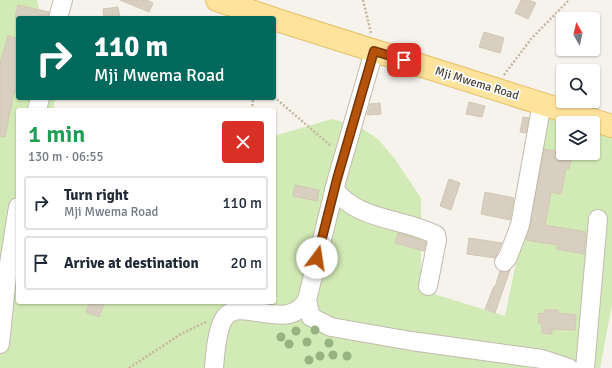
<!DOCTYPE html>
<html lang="en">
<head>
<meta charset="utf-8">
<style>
  :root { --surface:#fff; --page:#f2f2f3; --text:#1f2937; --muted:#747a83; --line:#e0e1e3 }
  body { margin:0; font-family:Signika,sans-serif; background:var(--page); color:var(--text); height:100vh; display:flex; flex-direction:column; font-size:15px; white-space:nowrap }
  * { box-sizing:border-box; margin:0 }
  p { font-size:13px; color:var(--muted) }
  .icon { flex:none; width:22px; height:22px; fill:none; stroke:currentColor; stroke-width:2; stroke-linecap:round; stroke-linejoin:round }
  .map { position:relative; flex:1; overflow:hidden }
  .side { position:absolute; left:16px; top:108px; width:260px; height:196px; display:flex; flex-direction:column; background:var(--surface); border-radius:4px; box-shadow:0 1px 3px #0004 }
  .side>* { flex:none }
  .banner { position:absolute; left:16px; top:16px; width:260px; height:84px; border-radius:4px; box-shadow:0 1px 3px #0004; background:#00695c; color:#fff; overflow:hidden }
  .needle { width:26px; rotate:352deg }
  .controls { position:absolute; left:556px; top:12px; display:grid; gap:8px }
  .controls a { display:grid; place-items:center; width:44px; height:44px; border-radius:4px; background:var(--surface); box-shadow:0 1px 3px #0004; font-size:20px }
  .pin { position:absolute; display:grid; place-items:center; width:34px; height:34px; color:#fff; margin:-17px; border-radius:8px; box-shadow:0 2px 6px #0006 }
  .me { position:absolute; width:44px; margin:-22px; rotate:14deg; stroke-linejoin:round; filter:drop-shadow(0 0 3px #0008) }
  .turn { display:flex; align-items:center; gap:14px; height:84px; padding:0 12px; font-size:18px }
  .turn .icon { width:52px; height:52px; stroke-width:2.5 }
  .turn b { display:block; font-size:28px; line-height:34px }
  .round { display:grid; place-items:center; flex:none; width:42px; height:42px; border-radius:4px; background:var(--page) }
  .summary { display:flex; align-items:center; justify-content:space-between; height:68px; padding:0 12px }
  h1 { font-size:24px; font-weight:600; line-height:30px; color:#1e9e55 }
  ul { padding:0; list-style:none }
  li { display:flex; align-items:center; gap:12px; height:54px; margin:0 8px 6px; padding:0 4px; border:2px solid var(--line); border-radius:4px }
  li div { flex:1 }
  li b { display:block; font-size:15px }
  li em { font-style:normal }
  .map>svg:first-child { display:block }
  .green { fill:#d2eab5 }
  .building { fill:#d8cfc1; stroke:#d3c7b4 }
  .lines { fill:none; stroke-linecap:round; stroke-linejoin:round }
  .minor-casing { stroke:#c2bbae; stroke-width:20 }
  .major-casing { stroke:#e6c16a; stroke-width:24 }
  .path { stroke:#c4b79f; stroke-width:2.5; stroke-dasharray:2 2; stroke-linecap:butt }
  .minor { stroke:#fff; stroke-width:18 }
  .major { stroke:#ffe39c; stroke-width:22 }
  .tree { fill:#97b381 }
  .route-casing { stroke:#753606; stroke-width:10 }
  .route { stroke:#b45309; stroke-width:7 }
  .labels { text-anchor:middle; stroke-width:3.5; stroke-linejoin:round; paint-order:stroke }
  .street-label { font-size:12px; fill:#4b4439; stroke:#fff }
</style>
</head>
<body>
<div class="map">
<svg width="612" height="368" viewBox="0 0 612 368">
  <rect width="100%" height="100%" fill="#f6f3ec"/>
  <path class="green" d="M0 0H37L41 18H18V98H55L53 110H18V302H274V136L332 119 360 127 378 139 395 159 421 198V290L505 316 546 117 567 123H563V153H593V131L612 137V305L600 368H0Z"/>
  <g class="building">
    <path d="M120 0H147L153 3 149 12Z"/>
    <path d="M521 0H529L536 3 528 19 515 13Z"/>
    <path d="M18 5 49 12 48 18H15Z"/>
    <path d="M118 7 120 18H104L103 9Z"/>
    <path d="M484 32 504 38 500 53 479 47Z"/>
    <path d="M8 36 18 39V93L14 92 5 137 0 136V63Z"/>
    <path d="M469 102 485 106 482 117 466 114Z"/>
    <path d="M380 103 381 114 367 115 370 104Z"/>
    <path d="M523 117 529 118 526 133 520 132Z"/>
    <path d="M544 149 572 154 569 169 566 168 561 194 551 192 545 225 586 232 584 254 557 249V245L526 240 530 227Z"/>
    <path d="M449 179 460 183 451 210 440 206Z"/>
    <path d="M295 185 319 190 317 201 293 196Z"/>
    <path d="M485 192 514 198 510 220 481 214Z"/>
    <path d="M398 233 426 242 424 251 395 243Z"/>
    <path d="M469 238 502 243 495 258 467 254Z"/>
    <path d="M510 270 495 313 485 309 494 286 495 287 500 271 503 272Z"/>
    <path d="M90 302H105L99 317 86 312Z"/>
    <path d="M545 310H558V313L576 315 575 330 552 329V334L542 333V324L538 323 539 313 545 314Z"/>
  </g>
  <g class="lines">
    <g class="minor-casing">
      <g id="minor">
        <path d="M58 18 63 0"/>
        <path d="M37 110 40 98"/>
        <path d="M334 189C358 221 403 218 436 235L437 240 428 286"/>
        <path d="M504 262 508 257 520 225 542 103"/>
        <path d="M307 300 311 317 331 327 411 341 542 359 569 368"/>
        <path d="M0 344 7 276 18 207"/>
        <path d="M214 368C215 355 217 327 225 317 241 296 288 334 307 300L337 179 374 51"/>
        <path d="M585 368 598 219"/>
      </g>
    </g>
    <g class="major-casing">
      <g id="major">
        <path d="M217 0 272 18"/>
        <path d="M274 19 612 126"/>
      </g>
    </g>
    <g class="path">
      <path d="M363 0 371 33"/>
      <path d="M504 75 531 39 569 0"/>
      <path d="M274 97 331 146"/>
      <path d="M252 110 253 98"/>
      <path d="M129 368 181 334 206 322"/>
    </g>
    <use href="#minor" class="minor"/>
    <use href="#major" class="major"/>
  </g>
  <g class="tree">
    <circle cx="315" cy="330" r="4.5"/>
    <circle cx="296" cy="331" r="4.5"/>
    <circle cx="281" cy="337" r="4.5"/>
    <circle cx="307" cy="342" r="4.5"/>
    <circle cx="329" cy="343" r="4.5"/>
    <circle cx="289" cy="344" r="4.5"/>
    <circle cx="333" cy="355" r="4.5"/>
    <circle cx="320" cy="356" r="4.5"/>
    <circle cx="347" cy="356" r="4.5"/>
    <circle cx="309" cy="360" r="4.5"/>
  </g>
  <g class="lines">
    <g class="route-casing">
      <path id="route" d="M317 258 337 179 374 51 404 60"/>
    </g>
    <use href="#route" class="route"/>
  </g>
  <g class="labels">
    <g class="street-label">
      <text transform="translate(477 83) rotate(17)" y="4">Mji Mwema Road</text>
    </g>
  </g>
</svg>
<div class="controls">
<a><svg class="needle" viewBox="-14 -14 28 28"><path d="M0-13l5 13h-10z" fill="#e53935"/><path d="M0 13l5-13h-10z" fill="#747a83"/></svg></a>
<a><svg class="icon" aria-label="search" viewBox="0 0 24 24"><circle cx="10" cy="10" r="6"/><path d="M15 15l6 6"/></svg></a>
<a><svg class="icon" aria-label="layers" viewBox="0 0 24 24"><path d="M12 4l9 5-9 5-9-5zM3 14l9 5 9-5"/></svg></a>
</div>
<div class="pin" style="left:404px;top:60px;background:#d93025"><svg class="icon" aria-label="arrive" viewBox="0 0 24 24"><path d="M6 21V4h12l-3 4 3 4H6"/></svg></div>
<svg class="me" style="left:317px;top:258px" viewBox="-20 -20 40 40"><circle r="19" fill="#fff"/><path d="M0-13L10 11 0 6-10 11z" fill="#b45309"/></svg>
<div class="banner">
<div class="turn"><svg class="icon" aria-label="right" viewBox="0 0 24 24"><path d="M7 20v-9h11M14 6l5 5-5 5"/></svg><div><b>110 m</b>Mji Mwema Road</div></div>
</div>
<section class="side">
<div class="summary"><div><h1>1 min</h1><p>130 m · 06:55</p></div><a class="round" style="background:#d93025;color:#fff"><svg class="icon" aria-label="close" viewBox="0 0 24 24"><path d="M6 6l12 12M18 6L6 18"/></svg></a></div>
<ul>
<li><svg class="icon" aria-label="right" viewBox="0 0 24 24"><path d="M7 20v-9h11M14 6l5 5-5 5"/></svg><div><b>Turn right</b><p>Mji Mwema Road</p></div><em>110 m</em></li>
<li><svg class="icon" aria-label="arrive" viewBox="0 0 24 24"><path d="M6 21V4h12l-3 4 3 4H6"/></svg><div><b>Arrive at destination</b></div><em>20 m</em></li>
</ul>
</section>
</div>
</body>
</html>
